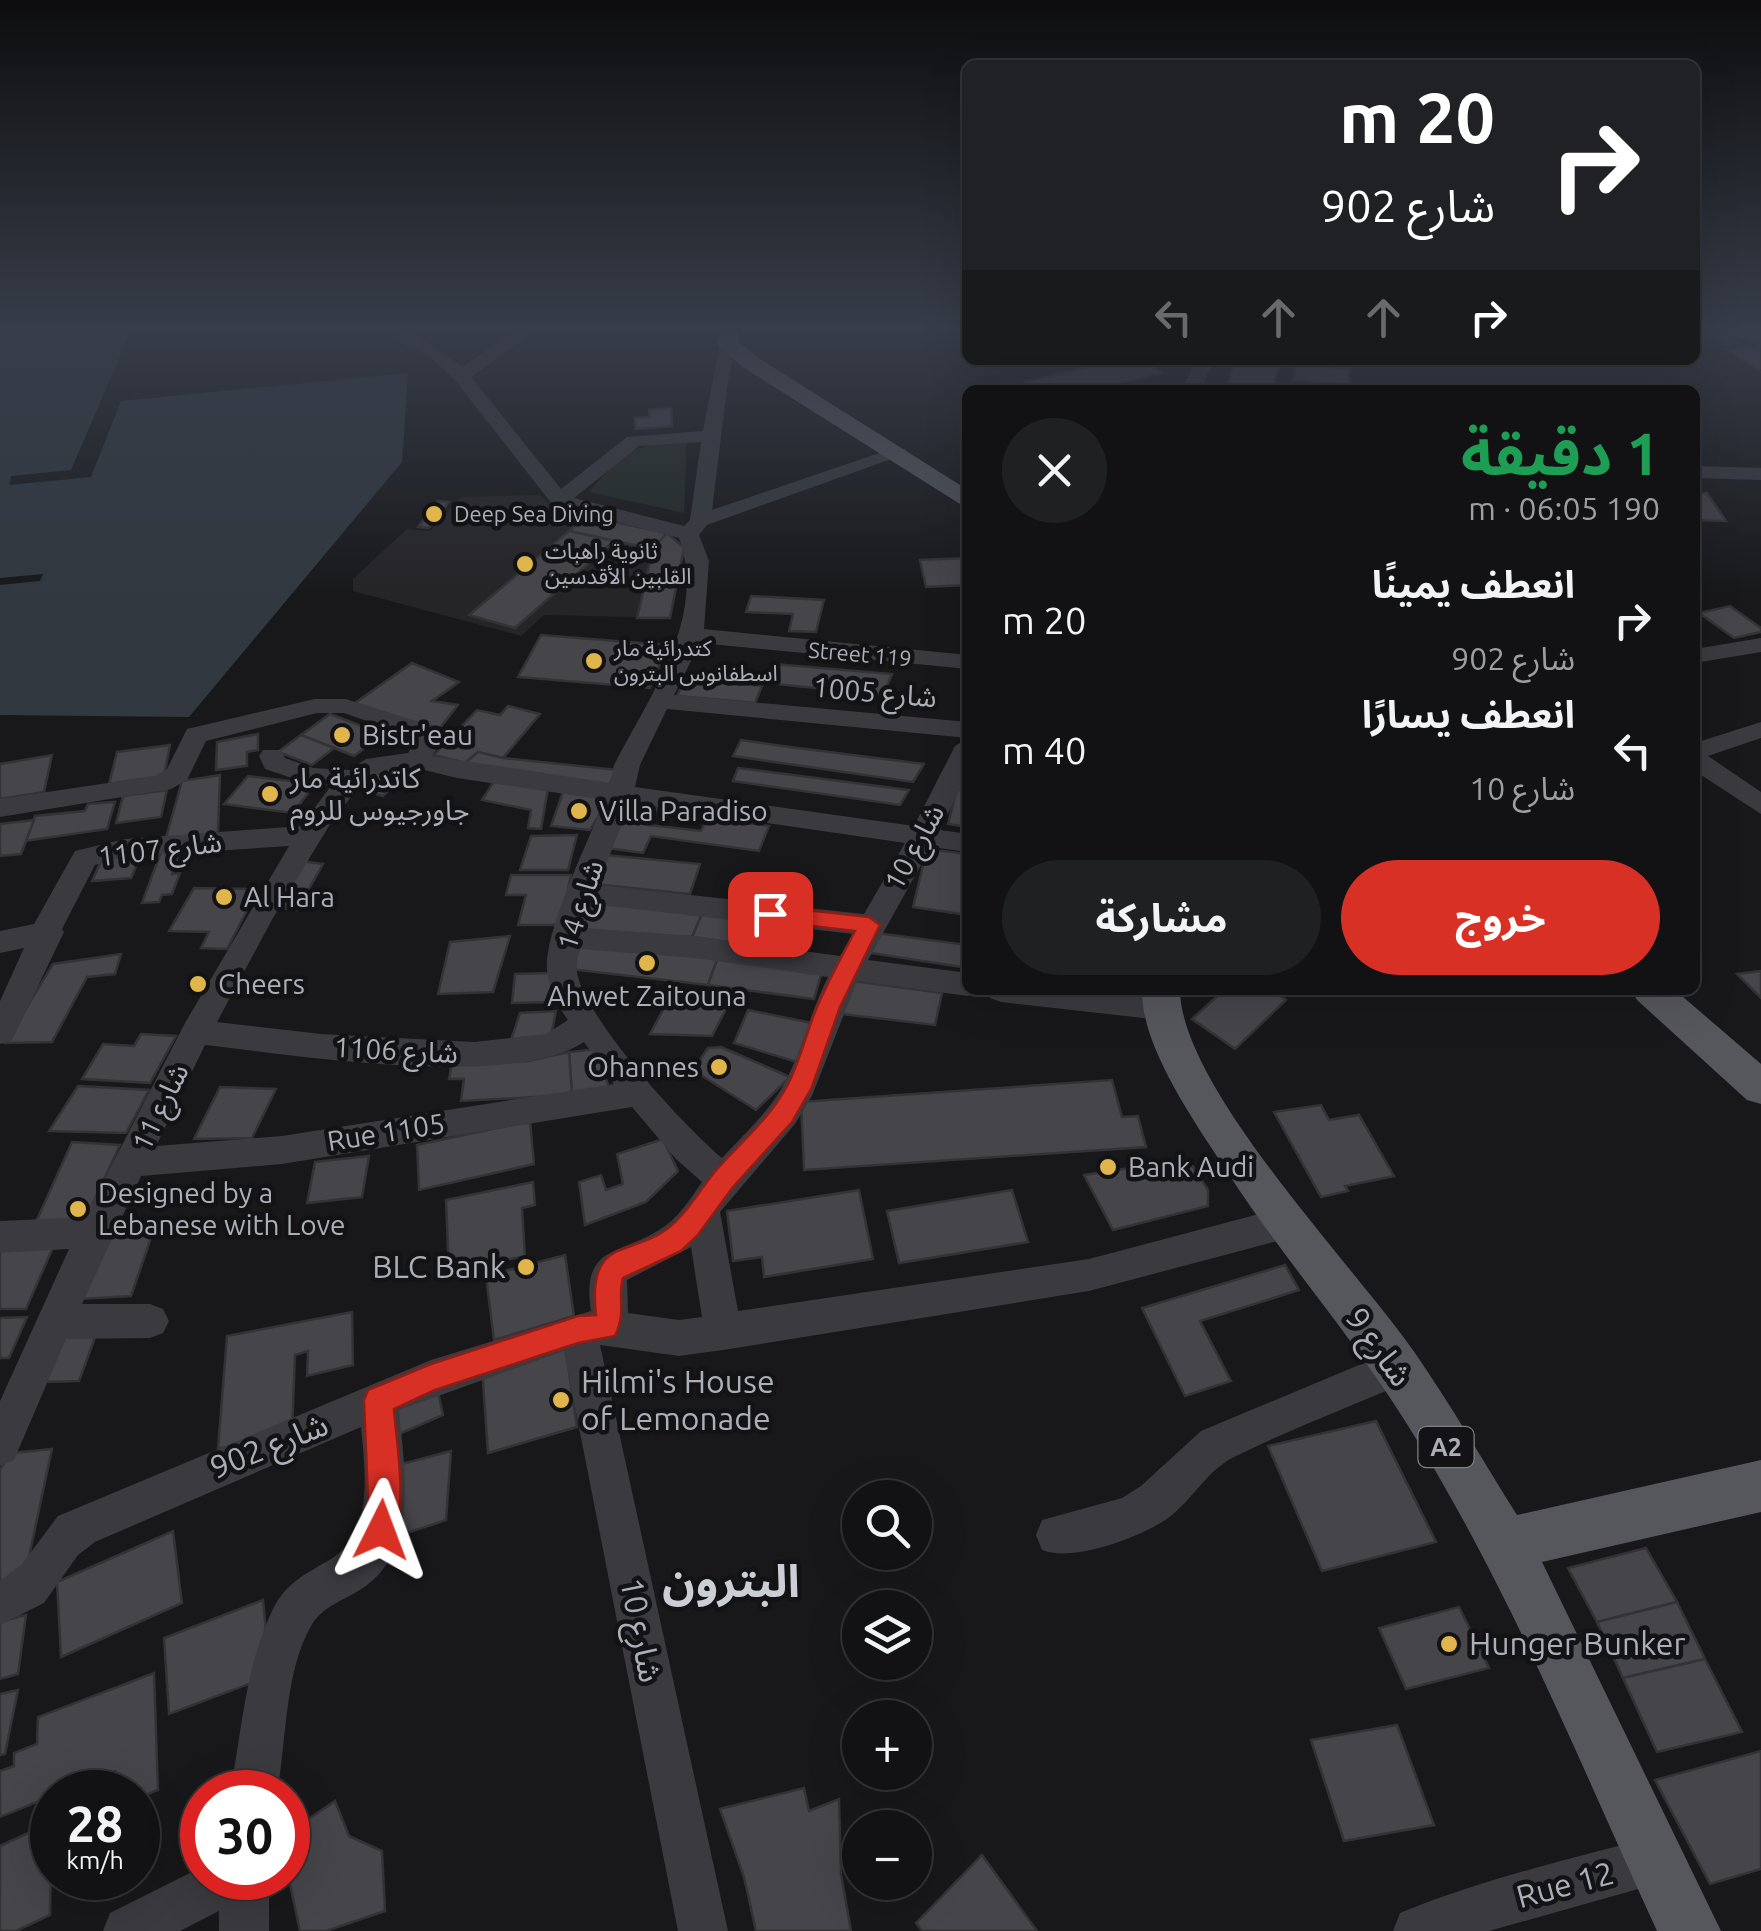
<!DOCTYPE html>
<html lang="ar">
<head>
<meta charset="utf-8">
<style>
  :root { --surface:#121214; --page:#1f2022; --text:#f1f3f6; --muted:#9c9ea0; --line:#313234; --accent:#d93025 }
  body { margin:0; font-family:Ubuntu,"Noto Sans Arabic",sans-serif; background:var(--page); color:var(--text); direction:rtl; height:100vh; display:flex; flex-direction:column; font-size:38px; white-space:nowrap }
  * { box-sizing:border-box; margin:0 }
  p { font-size:32px; color:var(--muted) }
  .icon { flex:none; width:55px; height:55px; fill:none; stroke:currentColor; stroke-width:2; stroke-linecap:round; stroke-linejoin:round }
  .map { position:relative; flex:1; overflow:hidden; direction:ltr }
  .drawer { position:absolute; left:962px; top:385px; width:738px; height:610px; display:flex; flex-direction:column; background:var(--surface); border-radius:15px; box-shadow:0 10px 40px #0002,0 0 0 2px var(--line); direction:rtl }
  .drawer>* { flex:none }
  .hud { position:absolute; left:962px; top:60px; width:738px; height:305px; border-radius:15px; box-shadow:0 10px 40px #0002,0 0 0 2px var(--line); direction:rtl; background:#202124; color:#fff; overflow:hidden }
  .buttons { position:absolute; left:842px; top:1480px; display:grid; gap:20px }
  .buttons a { display:grid; place-items:center; width:90px; height:90px; border-radius:50%; background:var(--surface); box-shadow:0 10px 40px #0002,0 0 0 2px var(--line); font-size:50px }
  .speed { position:absolute; left:30px; top:1770px; display:flex; gap:20px; font-size:50px; font-weight:700; text-align:center }
  .speed>* { display:grid; place-content:center; width:130px; height:130px; border-radius:50%; background:var(--surface); box-shadow:0 10px 40px #0002,0 0 0 2px var(--line); line-height:1 }
  .speed small { font-size:25px; font-weight:400 }
  .speed .limit { border:15px solid #d22; background:#fff; color:#111 }
  .pin { position:absolute; display:grid; place-items:center; width:85px; height:85px; color:#fff; margin:-42px; border-radius:20px; box-shadow:0 5px 15px #0006 }
  .me { position:absolute; width:110px; margin:-55px; rotate:3deg; stroke-linejoin:round; filter:drop-shadow(0 0 8px #0008) }
  .turn { display:flex; align-items:center; gap:35px; height:210px; padding:0 40px; font-size:45px }
  .turn .icon { width:130px; height:130px; stroke-width:2.5 }
  .turn b { display:block; font-size:70px; line-height:85px }
  .lanes { display:flex; align-items:center; height:95px; padding:0 40px; background:#0003; justify-content:center; gap:50px; direction:ltr }
  .lanes .off { opacity:.35 }
  .round { display:grid; place-items:center; flex:none; width:105px; height:105px; border-radius:52px; background:var(--page) }
  .summary { display:flex; align-items:center; justify-content:space-between; height:170px; padding:0 40px }
  h1 { font-size:60px; font-weight:700; line-height:75px; color:#1e9e55 }
  .cta { display:flex; gap:20px; margin-top:auto; padding:20px 40px }
  .cta a { flex:1; height:115px; border-radius:60px; background:var(--accent); color:#fff; font-size:40px; font-weight:700; line-height:115px; text-align:center }
  .cta a+a { background:var(--page); color:var(--text) }
  ul { padding:0; list-style:none }
  li { display:flex; align-items:center; gap:30px; height:130px; padding:0 40px }
  li div { flex:1 }
  li b { display:block; font-size:38px }
  li em { font-style:normal }
  .map>svg:first-child { display:block }
  .built { fill:#252427 }
  .green { fill:#232a24 }
  .water { fill:#32383f }
  .building { fill:#46454a; stroke:#333336; stroke-width:2.5 }
  .lines { fill:none; stroke-linecap:round; stroke-linejoin:round }
  .minor { fill:#3a3a3f; fill-rule:evenodd }
  .major { fill:#56575d; fill-rule:evenodd }
  .route { fill:#d93025; stroke:#8d1f18; stroke-width:2.5 }
  .poi-dot { fill:#e0b54b; stroke:#131315; stroke-width:4 }
  .labels { text-anchor:middle; stroke-width:9; stroke-linejoin:round; paint-order:stroke }
  .far-poi-label { font-size:22px; fill:#acafb8; stroke:#131315; text-anchor:start }
  .far-street-label { font-size:22px; fill:#acafb8; stroke:#131315 }
  .shield { fill:#131315; stroke:#7e8087; stroke-width:2.5 }
  .shield-label { font-size:25px; font-weight:bold; fill:#acafb8 }
  .street-label { font-size:28px; fill:#acafb8; stroke:#131315 }
  .poi-label { font-size:28px; fill:#acafb8; stroke:#131315; text-anchor:start }
  .near-poi-label { font-size:32px; fill:#acafb8; stroke:#131315; text-anchor:start }
  .near-street-label { font-size:32px; fill:#acafb8; stroke:#131315 }
  .near-district-label { font-size:45px; font-weight:bold; fill:#ccced5; stroke:#131315 }
</style>
</head>
<body>
<div class="map">
<svg width="1761" height="1931" viewBox="0 0 1761 1931">
  <rect width="100%" height="100%" fill="#18181a"/>
  <path class="built" d="M540 495 557 510 667 533 677 540 684 548 670 618 544 615 521 636 353 591V579L407 529 430 531 461 497Z"/>
  <path class="green" d="M687 441 684 513 589 492C627 450 631 444 687 441Z"/>
  <path class="water" d="M0 326H133L71 470 11 476 9 485 91 477 121 401 408 373 402 462 189 717 0 715V585L40 581 43 574 0 578Z"/>
  <g class="building">
    <path d="M1730 328 1747 338 1733 340 1740 344 1728 346 1703 331Z"/>
    <path d="M1761 347V368H1756L1726 349Z"/>
    <path d="M1117 360H1143L1162 373 1091 390H1037L1025 382Z"/>
    <path d="M1235 360 1279 364 1273 390 1227 389Z"/>
    <path d="M1295 364 1350 368 1349 385 1294 380Z"/>
    <path d="M671 408 672 426 636 429 635 418 650 417 649 410Z"/>
    <path d="M1695 493H1707L1726 521 1695 520Z"/>
    <path d="M438 501 449 502 429 528 418 527Z"/>
    <path d="M585 516 667 533 653 549 569 531Z"/>
    <path d="M569 531 614 541 515 628 469 615Z"/>
    <path d="M667 533 684 548 670 618H637L653 549Z"/>
    <path d="M968 558V585L926 587 920 560Z"/>
    <path d="M751 596 824 600 816 632 789 631 793 614 746 612Z"/>
    <path d="M1730 606 1761 628V632L1734 638 1699 613Z"/>
    <path d="M541 635 668 645 650 688 518 677Z"/>
    <path d="M412 663 459 682 432 701 458 705 440 728 397 721 355 703Z"/>
    <path d="M774 664 892 674 883 695 766 683Z"/>
    <path d="M685 679 762 686 755 703 677 696Z"/>
    <path d="M508 706 540 714 503 758 478 752 465 763 434 755 477 710 500 715Z"/>
    <path d="M330 714 383 734 354 756 301 735Z"/>
    <path d="M258 734V750L247 752V766L216 770 217 742Z"/>
    <path d="M301 735 334 748 312 765 278 752Z"/>
    <path d="M741 740 790 747 924 764 913 782 733 756Z"/>
    <path d="M170 745 164 776 109 784 117 752Z"/>
    <path d="M478 752 503 758 618 770 609 785 465 763Z"/>
    <path d="M52 755 44 792 0 799V764Z"/>
    <path d="M388 765 411 768 383 796 354 788Z"/>
    <path d="M738 768 909 790 900 805 733 781Z"/>
    <path d="M220 775 218 832 165 841 182 781Z"/>
    <path d="M248 776 315 784 293 813 224 804Z"/>
    <path d="M496 778 548 789 541 829 528 828 531 810 482 800Z"/>
    <path d="M957 789 968 791V827L948 824Z"/>
    <path d="M167 790 161 817 116 823 123 796Z"/>
    <path d="M563 792 611 796 590 830 551 826Z"/>
    <path d="M115 802 107 829 25 841 35 816 85 811 88 804Z"/>
    <path d="M628 805 657 808 649 825 701 831 707 818 769 826 759 851 651 836 643 853 607 848Z"/>
    <path d="M34 820 21 854 0 856V824Z"/>
    <path d="M577 835 568 870H520L531 836Z"/>
    <path d="M181 848 172 874 180 873 172 894 162 895 159 902 142 903 162 849Z"/>
    <path d="M927 849 968 854V915L913 907Z"/>
    <path d="M142 853 131 878 92 881 103 857Z"/>
    <path d="M605 855 700 864 690 894 593 884Z"/>
    <path d="M300 861 323 864 297 910 272 907Z"/>
    <path d="M511 875H571L560 925H518L526 895H506Z"/>
    <path d="M194 888 258 889 227 949 201 948 209 932 169 931Z"/>
    <path d="M587 902 702 914 692 937 580 931Z"/>
    <path d="M702 914 764 923 755 946 692 937Z"/>
    <path d="M876 933 968 945V968L871 953Z"/>
    <path d="M510 936 493 992 438 994 450 942Z"/>
    <path d="M581 941 718 957 708 985 569 969Z"/>
    <path d="M121 954 115 974 87 977 52 1042 5 1043 53 964Z"/>
    <path d="M718 957 822 971 814 999 708 985Z"/>
    <path d="M1761 971V998L1737 974Z"/>
    <path d="M554 973 552 1002 512 1003 515 974Z"/>
    <path d="M854 981 942 993 935 1025 842 1014Z"/>
    <path d="M1224 990H1271L1286 1000 1235 1049 1192 1019Z"/>
    <path d="M670 997 727 1007 712 1036 650 1034Z"/>
    <path d="M748 1010 812 1023 797 1062 734 1043Z"/>
    <path d="M556 1011 551 1036 511 1040 520 1013Z"/>
    <path d="M141 1034 176 1036 150 1083 82 1079 103 1044 134 1046Z"/>
    <path d="M721 1047 790 1077 756 1110 693 1070 708 1048Z"/>
    <path d="M598 1049 609 1089 572 1095 569 1052Z"/>
    <path d="M569 1052 572 1095 461 1101 464 1079H449L452 1063 528 1061Z"/>
    <path d="M1112 1080 1122 1117 1138 1116 1146 1147 804 1170 801 1102Z"/>
    <path d="M78 1086 149 1090 126 1133 49 1131Z"/>
    <path d="M220 1087 276 1089 252 1138 194 1139Z"/>
    <path d="M1321 1105 1329 1120 1359 1115 1394 1176 1345 1186 1348 1191 1321 1197 1274 1112Z"/>
    <path d="M530 1121 534 1164 419 1190 417 1145Z"/>
    <path d="M663 1139 678 1171 646 1202 585 1225 579 1182 601 1175 606 1190 623 1184 617 1154Z"/>
    <path d="M72 1142 120 1145 84 1222H36Z"/>
    <path d="M369 1156 362 1197 307 1203 315 1162Z"/>
    <path d="M1188 1159 1208 1190V1206L1113 1230 1084 1175Z"/>
    <path d="M533 1182 535 1205 522 1208 525 1256 449 1272 446 1200Z"/>
    <path d="M859 1190 873 1259 764 1277 762 1257 733 1261 727 1211Z"/>
    <path d="M1012 1190 1028 1242 899 1263 887 1211Z"/>
    <path d="M152 1235 131 1296 80 1299 105 1238Z"/>
    <path d="M54 1245 26 1309H0V1246Z"/>
    <path d="M565 1255 574 1316 494 1340 486 1276Z"/>
    <path d="M1285 1265 1299 1290 1200 1321 1231 1381 1185 1396 1142 1308Z"/>
    <path d="M352 1312 353 1365 307 1376 308 1351 295 1355 292 1432 218 1449 227 1336Z"/>
    <path d="M27 1317 9 1358H0V1318Z"/>
    <path d="M97 1332 79 1381 43 1382 63 1334Z"/>
    <path d="M565 1343 577 1427 488 1453 482 1367Z"/>
    <path d="M436 1383 443 1415 399 1434 392 1402Z"/>
    <path d="M1376 1421 1436 1542 1322 1571 1268 1446Z"/>
    <path d="M52 1449 23 1585 0 1592V1469L12 1453Z"/>
    <path d="M451 1451 446 1520 389 1539 398 1465Z"/>
    <path d="M173 1531 182 1603 61 1657 57 1582Z"/>
    <path d="M1646 1548 1677 1602 1597 1622 1568 1568Z"/>
    <path d="M263 1600 270 1676 169 1714 164 1638Z"/>
    <path d="M1677 1602 1705 1659 1623 1678 1597 1622Z"/>
    <path d="M1459 1607 1489 1668 1406 1689 1379 1628Z"/>
    <path d="M26 1615 18 1674 0 1679V1622Z"/>
    <path d="M1705 1659 1742 1732 1657 1752 1623 1678Z"/>
    <path d="M154 1673 158 1790 138 1798V1792H115V1771L62 1792H52V1796L0 1817V1771L14 1766V1753L37 1744 38 1717Z"/>
    <path d="M18 1690 5 1754 0 1755V1694Z"/>
    <path d="M1397 1725 1434 1825 1344 1841 1311 1740Z"/>
    <path d="M1761 1751V1869L1710 1884 1655 1780Z"/>
    <path d="M804 1788 809 1811 839 1799 841 1874 851 1931H756L744 1877 720 1809Z"/>
    <path d="M335 1801 349 1836 382 1851 385 1911 326 1931H300L288 1875V1833Z"/>
    <path d="M52 1822 50 1915 16 1931H0V1846Z"/>
    <path d="M982 1855 1037 1931H922L916 1923Z"/>
  </g>
  <g class="lines">
    <g class="minor">
      <path d="M392 326H408C415 339 448 354 462 367L523 326H543L471 377 561 489 627 437 703 431 720 344 728 339 736 344 728 380 712 510 891 449H905L908 453 707 525 699 535 709 561 704 629 968 655V669L700 643 674 695 968 722V738L667 709 640 765 635 787 914 826 955 746 968 738V773L940 830 968 834V852L931 847 868 960 968 973V990H980L968 996 857 981 812 1096 795 1124 720 1212 738 1311 1089 1259 1285 1207 1298 1212 1303 1223 1298 1234 1285 1239 1089 1291 723 1350 679 1356 600 1345 728 1931H678L564 1351 399 1410C404 1466 419 1546 367 1585 347 1600 324 1604 311 1626 284 1674 287 1740 277 1792H230C242 1731 245 1668 272 1611 285 1584 303 1575 328 1561 375 1533 365 1473 361 1427L95 1542 78 1555 44 1603 0 1625V1581L22 1564 58 1516 431 1360 591 1311C581 1245 618 1256 659 1230 678 1219 690 1199 702 1182L676 1159 632 1107 282 1164 141 1176 82 1304H150L163 1309 169 1321 163 1333 150 1338 66 1339 14 1460 0 1466V1401L69 1249 0 1253V1221L85 1217 185 1023 289 846 125 857 95 865 62 929 64 932 16 1032 11 1041 0 1044V1001L24 948 0 953V931L34 924 75 851 125 839 301 826 331 786 310 784 265 769 259 756 263 750H281L285 758 313 768 349 770 366 759 408 753 415 742 413 737 344 713H317L206 741 187 780 171 789 0 817V799L155 776 167 769 187 729 315 699H346L432 726 441 742 432 756 610 783 614 765C649 697 708 617 679 538L552 504 455 380 429 356 401 343ZM701 442 690 520 684 526 574 498 639 446ZM416 768 457 778 605 800C589 839 544 931 547 970 548 987 558 1007 568 1020L546 1034 474 1042 321 1034 217 1022 273 918 329 826 356 790 382 772ZM630 803 905 843 864 914 598 885ZM591 904 853 934 840 956 695 936 585 928ZM580 949 695 958 828 977C810 1012 802 1052 783 1086 768 1113 743 1135 722 1158 685 1127 584 1018 577 972 576 964 578 956 580 949ZM584 1042 614 1084 282 1136 156 1146 205 1045C294 1055 511 1090 584 1042ZM691 1247 702 1317 679 1320 628 1313 627 1280Z"/>
      <path d="M1724 326H1745L1761 335V347Z"/>
      <path d="M1195 360H1213L1201 390H1183Z"/>
      <path d="M1695 466 1761 468V480L1695 478Z"/>
      <path d="M1761 638V652L1695 663V649Z"/>
      <path d="M1761 722V738L1708 756 1761 792V814L1695 771V743Z"/>
      <path d="M986 990C1045 990 1114 981 1172 1000L1176 1008 1172 1016 1161 1020 1001 1002 990 998Z"/>
      <path d="M1397 1349 1411 1354 1416 1367 1411 1380C1352 1406 1291 1429 1234 1457 1208 1470 1194 1497 1172 1515 1146 1536 1073 1563 1042 1550L1036 1535 1042 1520 1122 1498 1141 1486 1201 1431Z"/>
      <path d="M1656 1836 1673 1843 1680 1860 1673 1877 1656 1884 1489 1931H1393L1400 1913C1483 1879 1570 1859 1656 1836Z"/>
      <path d="M202 1867V1878H269V1931H219V1911L180 1931H103L110 1913Z"/>
    </g>
    <g class="major">
      <path d="M719 326H739V342L760 359 968 490V509L744 368 717 344Z"/>
      <path d="M1142 990H1180C1181 1088 1357 1269 1415 1353 1451 1405 1483 1461 1517 1515L1761 1460V1512L1542 1562 1721 1931H1657C1572 1746 1495 1552 1380 1383 1331 1311 1275 1246 1228 1173 1197 1125 1141 1048 1142 990Z"/>
      <path d="M1631 990H1675L1761 1064V1104L1747 1100 1637 1000Z"/>
    </g>
  </g>
  <linearGradient id="sky" x2="0" y2="1"><stop stop-color="#0d0d0e"/><stop offset="0.55" stop-color="#373d49"/><stop offset="1" stop-color="#373d49" stop-opacity="0"/></linearGradient>
  <rect width="1761" height="597" fill="url(#sky)"/>
  <path class="route" d="M770 906 869 917 880 925 840 1007 812 1087 792 1122 733 1187 697 1236 681 1251 623 1278C617 1301 627 1310 615 1336L578 1343 435 1390 394 1409C397 1450 408 1502 392 1541L381 1546 370 1541 365 1530 368 1499 364 1400 368 1390 431 1364 578 1316 596 1315C586 1227 640 1263 680 1217 694 1202 704 1184 718 1168 741 1142 770 1118 787 1086 800 1062 806 1033 817 1007 828 981 842 956 855 931L762 920 759 914 762 908Z"/>
  <g class="poi-dot">
    <circle cx="434" cy="514" r="10"/>
    <circle cx="525" cy="564" r="10"/>
    <circle cx="594" cy="661" r="10"/>
    <circle cx="342" cy="735" r="10"/>
    <circle cx="270" cy="794" r="10"/>
    <circle cx="579" cy="811" r="10"/>
    <circle cx="224" cy="897" r="10"/>
    <circle cx="647" cy="963" r="10"/>
    <circle cx="198" cy="984" r="10"/>
    <circle cx="719" cy="1067" r="10"/>
    <circle cx="1108" cy="1167" r="10"/>
    <circle cx="78" cy="1209" r="10"/>
    <circle cx="526" cy="1267" r="10"/>
    <circle cx="561" cy="1400" r="10"/>
    <circle cx="1449" cy="1644" r="10"/>
  </g>
  <g class="labels">
    <g class="far-poi-label">
      <text x="454" y="522">Deep Sea Diving</text>
      <text x="545" y="559">ثانوية راهبات<tspan x="545" dy="25">القلبين الأقدسين</tspan></text>
      <text x="614" y="656">كتدرائية مار<tspan x="614" dy="25">اسطفانوس البترون</tspan></text>
    </g>
    <g class="far-street-label">
      <text transform="translate(860 654) rotate(5)" y="8">Street 119</text>
    </g>
    <rect class="shield" x="1418.5" y="1427" width="55" height="40" rx="8"/>
    <g class="shield-label">
      <text x="1446" y="1456">A2</text>
    </g>
    <g class="street-label">
      <text transform="translate(875 692) rotate(5)" y="10">شارع 1005</text>
      <text transform="translate(914 847) rotate(-61)" y="10">شارع 10</text>
      <text transform="translate(160 849) rotate(-7)" y="10">شارع 1107</text>
      <text transform="translate(580 905) rotate(-72)" y="10">شارع 14</text>
      <text transform="translate(396 1050) rotate(3)" y="10">شارع 1106</text>
      <text transform="translate(160 1107) rotate(-64)" y="10">شارع 11</text>
      <text transform="translate(386 1132) rotate(-9)" y="10">Rue 1105</text>
    </g>
    <g class="poi-label">
      <text x="362" y="745">Bistr'eau</text>
      <text x="290" y="788">كاتدرائية مار<tspan x="290" dy="32">جاورجيوس للروم</tspan></text>
      <text x="599" y="821">Villa Paradiso</text>
      <text x="244" y="907">Al Hara</text>
      <text x="218" y="994">Cheers</text>
      <text x="647" y="1006" text-anchor="middle">Ahwet Zaitouna</text>
      <text x="699" y="1077" text-anchor="end">Ohannes</text>
      <text x="1128" y="1177">Bank Audi</text>
      <text x="98" y="1203">Designed by a<tspan x="98" dy="32">Lebanese with Love</tspan></text>
    </g>
    <g class="near-poi-label">
      <text x="506" y="1278" text-anchor="end">BLC Bank</text>
      <text x="581" y="1393">Hilmi's House<tspan x="581" dy="37">of Lemonade</tspan></text>
      <text x="1469" y="1655">Hunger Bunker</text>
    </g>
    <g class="near-street-label">
      <text transform="translate(1379 1347) rotate(54)" y="11">شارع 9</text>
      <text transform="translate(269 1446) rotate(-22)" y="11">شارع 902</text>
      <text transform="translate(641 1630) rotate(79)" y="11">شارع 10</text>
      <text transform="translate(1565 1885) rotate(-15)" y="11">Rue 12</text>
    </g>
    <g class="near-district-label">
      <text x="731" y="1597">البترون</text>
    </g>
  </g>
</svg>
<div class="buttons">
<a><svg class="icon" aria-label="search" viewBox="0 0 24 24"><circle cx="10" cy="10" r="6"/><path d="M15 15l6 6"/></svg></a>
<a><svg class="icon" aria-label="layers" viewBox="0 0 24 24"><path d="M12 4l9 5-9 5-9-5zM3 14l9 5 9-5"/></svg></a>
<a>+</a>
<a>−</a>
</div>
<div class="speed"><div>28<small>km/h</small></div><div class="limit">30</div></div>
<div class="pin" style="left:770px;top:914px;background:#d93025"><svg class="icon" aria-label="arrive" viewBox="0 0 24 24"><path d="M6 21V4h12l-3 4 3 4H6"/></svg></div>
<svg class="me" style="left:381px;top:1530px" viewBox="-20 -20 40 40"><path d="M0-17L14 15 0 8-14 15z" fill="#d93025" stroke="#fff" stroke-width="4"/></svg>
<div class="hud">
<div class="turn"><svg class="icon" aria-label="right" viewBox="0 0 24 24"><path d="M7 20v-9h11M14 6l5 5-5 5"/></svg><div><b>20 m</b>شارع 902</div></div>
<div class="lanes"><svg class="icon off" aria-label="left" viewBox="0 0 24 24"><path d="M17 20v-9H6M10 6l-5 5 5 5"/></svg><svg class="icon off" aria-label="ahead" viewBox="0 0 24 24"><path d="M12 20V5M6 11l6-6 6 6"/></svg><svg class="icon off" aria-label="ahead" viewBox="0 0 24 24"><path d="M12 20V5M6 11l6-6 6 6"/></svg><svg class="icon" aria-label="right" viewBox="0 0 24 24"><path d="M7 20v-9h11M14 6l5 5-5 5"/></svg></div>
</div>
<section class="drawer">
<div class="summary"><div><h1>1 دقيقة</h1><p>190 m · 06:05</p></div><a class="round"><svg class="icon" aria-label="close" viewBox="0 0 24 24"><path d="M6 6l12 12M18 6L6 18"/></svg></a></div>
<ul>
<li><svg class="icon" aria-label="right" viewBox="0 0 24 24"><path d="M7 20v-9h11M14 6l5 5-5 5"/></svg><div><b>انعطف يمينًا</b><p>شارع 902</p></div><em>20 m</em></li>
<li><svg class="icon" aria-label="left" viewBox="0 0 24 24"><path d="M17 20v-9H6M10 6l-5 5 5 5"/></svg><div><b>انعطف يسارًا</b><p>شارع 10</p></div><em>40 m</em></li>
</ul>
<div class="cta"><a>خروج</a><a>مشاركة</a></div>
</section>
</div>
</body>
</html>
